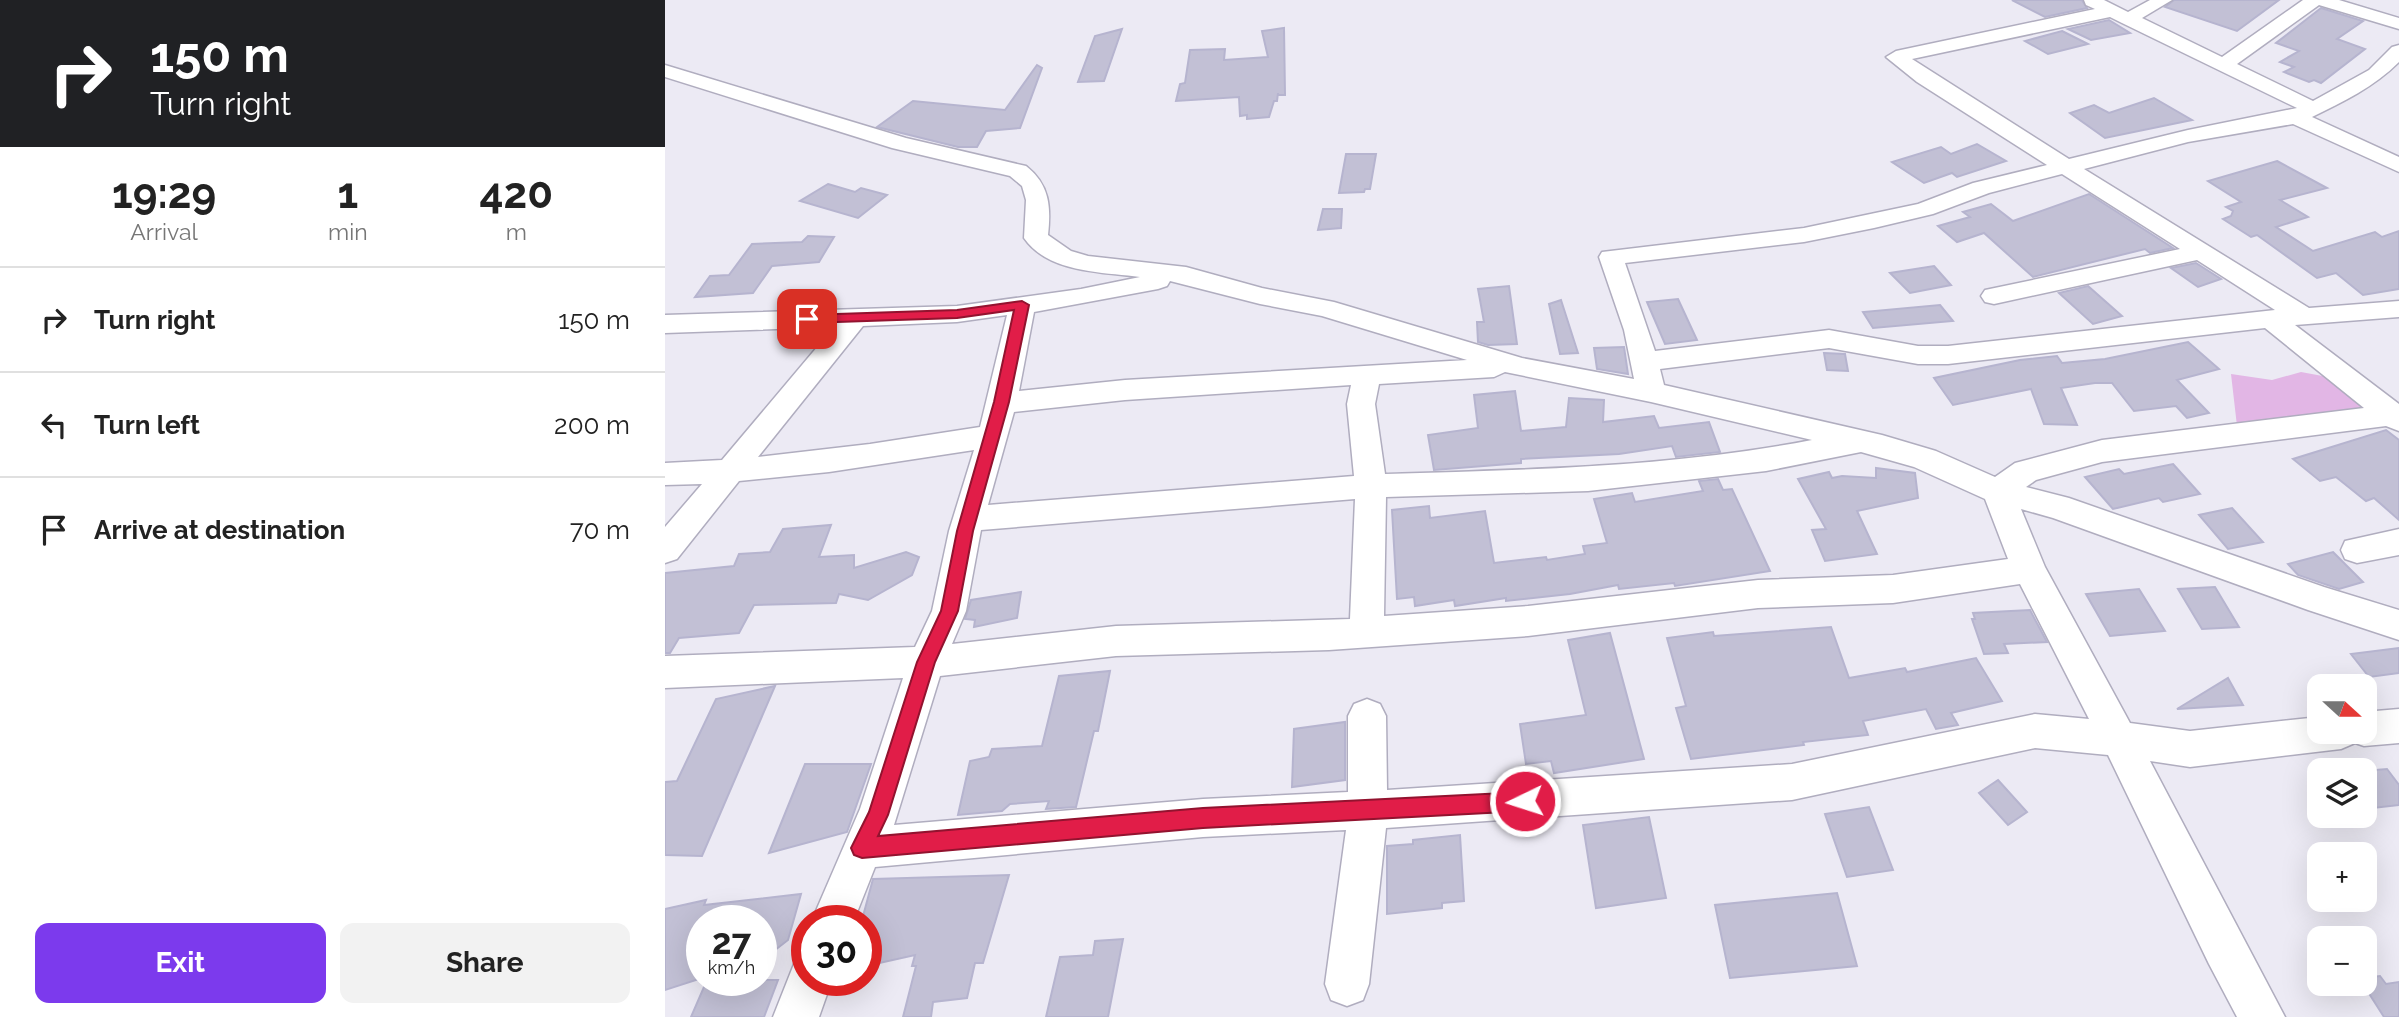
<!DOCTYPE html>
<html lang="en">
<head>
<meta charset="utf-8">
<style>
  :root { --surface:#fff; --page:#f2f2f2; --text:#222; --muted:#767676; --line:#e0e0e0; --accent:#7c3aed }
  body { margin:0; font-family:Raleway,sans-serif; background:var(--page); color:var(--text); height:100vh; display:flex; flex-direction:column; font-size:26px; white-space:nowrap }
  * { box-sizing:border-box; margin:0 }
  p { font-size:23px; color:var(--muted) }
  .icon { flex:none; width:38px; height:38px; fill:none; stroke:currentColor; stroke-width:2; stroke-linecap:round; stroke-linejoin:round }
  .map { position:relative; flex:1; overflow:hidden }
  .details { display:flex; flex-direction:column; background:var(--surface); width:665px }
  .details>* { flex:none }
  .banner { background:#202124; color:#fff; overflow:hidden }
  .needle { width:46px; rotate:111deg }
  .tools { position:absolute; left:1642px; top:674px; display:grid; gap:14px }
  .tools a { display:grid; place-items:center; width:70px; height:70px; border-radius:14px; background:var(--surface); box-shadow:0 7px 28px #0002; font-size:35px }
  .speed { position:absolute; left:21px; top:905px; display:flex; gap:14px; font-size:35px; font-weight:700; text-align:center }
  .speed>* { display:grid; place-content:center; width:91px; height:91px; border-radius:50%; background:var(--surface); box-shadow:0 7px 28px #0002; line-height:1 }
  .speed small { font-size:18px; font-weight:400 }
  .speed .limit { border:10px solid #d22; background:#fff; color:#111 }
  .pin { position:absolute; display:grid; place-items:center; width:60px; height:60px; color:#fff; margin:-30px; border-radius:14px; box-shadow:0 4px 10px #0006 }
  .me { position:absolute; width:77px; margin:-38px; rotate:266deg; stroke-linejoin:round; filter:drop-shadow(0 0 5px #0008) }
  .turn { display:flex; align-items:center; gap:24px; height:147px; padding:0 35px; font-size:32px }
  .turn .icon { width:91px; height:91px; stroke-width:2.5 }
  .turn b { display:block; font-size:49px; line-height:60px }
  .eta { display:flex; justify-content:space-evenly; align-items:center; height:119px; text-align:center }
  .eta b { font-size:42px; font-weight:700; line-height:49px }
  .cta { display:flex; gap:14px; margin-top:auto; padding:14px 35px }
  .cta a { flex:1; height:80px; border-radius:14px; background:var(--accent); color:#fff; font-size:28px; font-weight:700; line-height:80px; text-align:center }
  .cta a+a { background:var(--page); color:var(--text) }
  ul { padding:0; list-style:none }
  li { display:flex; align-items:center; gap:21px; height:105px; padding:0 35px; border-top:2px solid var(--line) }
  li div { flex:1 }
  li b { display:block; font-size:26px }
  li em { font-style:normal }
  main { display:flex; flex:1; min-height:0 }
  .map>svg:first-child { display:block }
  .green { fill:#e2b6e5 }
  .building { fill:#c2c0d5; stroke:#b6b4cf; stroke-width:2 }
  .lines { fill:none; stroke-linecap:round; stroke-linejoin:round }
  .minor-casing { stroke:#b0adbf; stroke-width:3 }
  .minor { fill:#fff; fill-rule:evenodd }
  .route { fill:#e11d48; stroke:#92132f; stroke-width:2 }
</style>
</head>
<body>
<main>
<section class="details">
<div class="banner">
<div class="turn"><svg class="icon" aria-label="right" viewBox="0 0 24 24"><path d="M7 20v-9h11M14 6l5 5-5 5"/></svg><div><b>150 m</b>Turn right</div></div>
</div>
<div class="eta">
<div><b>19:29</b><p>Arrival</p></div>
<div><b>1</b><p>min</p></div>
<div><b>420</b><p>m</p></div>
</div>
<ul>
<li><svg class="icon" aria-label="right" viewBox="0 0 24 24"><path d="M7 20v-9h11M14 6l5 5-5 5"/></svg><div><b>Turn right</b></div><em>150 m</em></li>
<li><svg class="icon" aria-label="left" viewBox="0 0 24 24"><path d="M17 20v-9H6M10 6l-5 5 5 5"/></svg><div><b>Turn left</b></div><em>200 m</em></li>
<li><svg class="icon" aria-label="arrive" viewBox="0 0 24 24"><path d="M6 21V4h12l-3 4 3 4H6"/></svg><div><b>Arrive at destination</b></div><em>70 m</em></li>
</ul>
<div class="cta"><a>Exit</a><a>Share</a></div>
</section>
<div class="map">
<svg width="1734" height="1017" viewBox="0 0 1734 1017">
  <rect width="100%" height="100%" fill="#eceaf4"/>
  <path class="green" d="M1636 372 1663 377 1698 407 1664 416 1572 426 1566 374 1607 380Z"/>
  <g class="building">
    <path d="M1347 0H1417L1422 8 1380 17Z"/>
    <path d="M1509 0H1614L1572 31 1500 7Z"/>
    <path d="M1656 8 1698 21 1672 39 1700 49 1656 83 1649 80 1644 82 1619 72 1629 67 1615 62 1634 51 1611 43Z"/>
    <path d="M1444 20 1465 33 1426 40 1403 29Z"/>
    <path d="M619 28 620 95H613V93L612 101H609L604 117 582 119V115L575 116 574 97 511 101 515 84 520 83 525 50 560 49 559 60 603 57 597 31Z"/>
    <path d="M457 29 439 81 413 82 430 36Z"/>
    <path d="M1397 31 1423 44 1383 54 1360 41Z"/>
    <path d="M372 65 377 68 355 128 321 131 312 147H293L212 127 248 101 340 110Z"/>
    <path d="M1489 98 1527 120 1440 138 1405 113 1429 105 1444 113Z"/>
    <path d="M1312 144 1341 161 1292 177 1287 173 1259 183 1227 162 1276 147 1286 154Z"/>
    <path d="M681 154H711L705 189H700L699 192 674 193Z"/>
    <path d="M1612 161 1662 188 1615 200 1643 217 1611 227 1648 251 1710 232 1717 237 1734 231V289L1698 295 1671 273 1652 278 1592 235 1586 237 1558 219 1566 216 1568 211 1561 207 1576 202 1543 181Z"/>
    <path d="M163 184 190 192 196 188 222 195 193 218 135 201Z"/>
    <path d="M1424 194 1508 248 1485 253 1480 249 1368 277 1319 233 1292 242 1273 226 1305 217 1298 212 1326 204 1348 221Z"/>
    <path d="M658 209H677L676 228 653 230Z"/>
    <path d="M143 236 169 237 154 262 107 266 88 293 30 297 45 276 64 275 87 244 137 242Z"/>
    <path d="M1531 263 1556 279 1533 287 1506 268Z"/>
    <path d="M1269 266 1286 285 1245 293 1225 273Z"/>
    <path d="M844 286 852 344 823 345 813 342 812 322H819L813 289Z"/>
    <path d="M1423 286 1457 316 1428 324 1394 293Z"/>
    <path d="M1013 299 1032 340 1000 344 982 302Z"/>
    <path d="M896 300 913 353 895 354 884 304Z"/>
    <path d="M1275 305 1288 321 1208 328 1198 312Z"/>
    <path d="M1523 342 1554 369 1512 380 1544 413 1522 418 1511 406 1469 411 1447 383H1430L1396 388 1412 425 1379 424 1366 389 1288 405 1269 378 1355 360 1392 356 1397 363 1440 359Z"/>
    <path d="M959 347 963 374 932 369 929 348Z"/>
    <path d="M1159 353 1180 354 1183 371 1162 370Z"/>
    <path d="M850 391 856 431 901 427 904 398 939 400 938 422 989 416 994 428 1044 422 1055 452 1011 457 1007 446 954 454 856 459V463L769 470 763 435 813 428 809 395Z"/>
    <path d="M1721 430 1734 440V520L1709 498 1701 501 1671 477 1655 481 1628 459Z"/>
    <path d="M1508 464 1535 494 1498 502 1494 498 1448 509 1420 477 1454 469 1459 474Z"/>
    <path d="M1211 468 1250 473 1253 498 1192 511 1212 554 1160 561 1147 530 1161 529 1133 479 1164 472 1167 478 1177 476 1211 478Z"/>
    <path d="M1053 479 1058 490 1067 489 1105 571 1010 586 1009 583 954 589 953 585 905 594 841 601V598L790 606 789 600 750 606 749 597 732 599 727 510 764 506 765 518 820 511 829 563 881 557 882 560 920 554 918 546 942 543 929 499 967 493 970 502 1038 491 1034 481Z"/>
    <path d="M1567 508 1598 542 1563 549 1534 515Z"/>
    <path d="M166 525 154 557 189 555V568L241 552 254 557 247 575 203 600 174 594 171 603 89 605 74 633 14 638 5 653H0V573L69 566 74 554 105 552 118 529Z"/>
    <path d="M1668 552 1698 582 1674 589 1633 575 1623 564Z"/>
    <path d="M1550 587 1574 627 1537 629 1513 589Z"/>
    <path d="M1474 589 1500 631 1445 636 1421 594Z"/>
    <path d="M356 592 352 618 309 627 310 620 300 619 306 600Z"/>
    <path d="M1365 610 1382 642 1339 644 1343 653 1319 654 1307 619H1310L1308 613Z"/>
    <path d="M1166 627 1184 678 1240 668 1242 672 1311 658 1337 701 1286 713 1293 725 1271 729 1261 709 1198 721 1203 735 1138 742 1139 745 1026 759 1011 708 1021 706 1002 638 1048 632 1049 636Z"/>
    <path d="M945 633 979 759 889 773 886 761 861 764 855 724 921 715 903 640Z"/>
    <path d="M1734 648V673L1704 677 1686 654Z"/>
    <path d="M445 671 433 731H429L411 807 381 809 384 801 345 804 337 811 293 815 305 761 324 757 327 749 377 746 394 676Z"/>
    <path d="M1563 678 1578 705 1512 709Z"/>
    <path d="M110 686 37 856 0 855V782L12 781 51 699Z"/>
    <path d="M680 722V780L627 787 629 729Z"/>
    <path d="M140 764H206L182 832 104 853Z"/>
    <path d="M1722 769 1734 785V805L1708 808 1699 794V771Z"/>
    <path d="M1333 780 1362 812 1343 825 1314 793Z"/>
    <path d="M1204 807 1228 870 1182 877 1160 814Z"/>
    <path d="M984 817 1001 898 931 908 918 825Z"/>
    <path d="M795 835 799 901 777 903V908L722 914V846L748 844V840Z"/>
    <path d="M344 875 318 963H310L302 998 268 1002 266 1017H238L251 966H247L250 955 201 966V920H197L208 879Z"/>
    <path d="M1172 893 1192 966 1065 978 1050 905Z"/>
    <path d="M136 894 123 940 96 961V920H37V978L0 990V909L41 900 39 905Z"/>
    <path d="M458 939 443 1017H381L395 957 428 955 430 941Z"/>
    <path d="M1715 976 1721 984 1734 982V1017H1719L1698 984 1699 978Z"/>
    <path d="M42 980H113L99 1017H26Z"/>
  </g>
  <g class="lines">
    <g class="minor-casing">
      <g id="minor">
        <path d="M1419 0H1439L1463 12 1485 0H1507L1477 18 1557 57 1638 0H1674L1734 18V29L1654 5 1572 64 1648 101 1704 70 1727 47 1734 45V62C1709 87 1678 102 1647 117L1734 157V172L1628 124 1523 142 1419 169 1644 308 1734 301V317L1630 325 1734 404V431L1721 426 1437 462 1371 480 1361 487 1404 498 1659 587 1734 610V640L1643 610 1388 518 1356 509 1380 567 1465 723 1525 731 1654 717V732H1699V712L1734 709V743L1699 746 1690 743 1676 749 1525 767 1485 761 1620 1017H1572L1544 964 1443 755 1370 748 1127 800 721 828 704 984 698 1000 682 1006 666 1000 660 984 681 830 538 837 210 867 189 920H147L195 809 238 678 0 688V656L250 647 267 611 284 531 309 450 164 472 74 481 12 559 0 563V527L37 484 0 485V463L57 460 169 327 0 333V315L292 306 416 289 475 277C437 272 383 273 359 238L361 200 357 186 345 176 227 148 0 77V65L241 138 361 166C385 185 386 207 383 235L406 251 423 256 521 267 597 288 669 302 857 358 969 379 959 330 934 257 937 252 1139 228 1253 204 1308 183 1382 165 1252 82 1221 57 1231 51 1430 9 1421 5ZM1445 17 1457 23 1632 108 1523 130 1404 159 1247 59ZM1397 174 1515 249 1320 290 1316 296 1320 302 1329 304 1532 260 1610 310 1283 346H1253L1164 330 990 351 960 263 1139 242 1209 228 1268 214 1324 193ZM505 281 595 304 657 316 802 360 460 380 354 391 369 312 493 289 502 286ZM342 315 315 427 205 444 93 457 198 326 292 322ZM1600 328 1699 408 1437 440 1350 463 1330 477 1271 451 1217 435 999 385 995 369 1164 348 1253 364H1283ZM840 372 986 402 1147 440C1006 467 863 470 720 474L710 404 714 384 829 377ZM686 385 682 404 689 476 323 505 349 412 460 400ZM1196 452 1249 467 1320 499 1343 559 1228 575 1093 580 863 606 719 616 721 497 923 491 1101 471ZM690 499 685 619 451 626 287 644 301 611 316 530ZM1355 584 1424 719 1370 714 1127 764 722 790 721 716 715 704 702 699 689 704 683 716V792L538 799 229 825 275 676 451 656 664 650 863 636 1093 608 1228 603Z"/>
        <path d="M1734 529V555L1692 563 1680 559 1676 550 1680 541Z"/>
        <path d="M142 959V980H167L154 1017H108L129 964Z"/>
      </g>
    </g>
    <use href="#minor" class="minor"/>
  </g>
  <path class="route" d="M357 301 364 305 344 402 308 531 293 611 270 662 223 815 213 836 538 808 860 792 867 794 870 801 867 808 860 811 538 828 197 858 189 855 186 848 204 812 252 662 276 611 292 531 329 402 349 310 292 318 142 323 135 319 142 315 292 310Z"/>
</svg>
<div class="tools">
<a><svg class="needle" viewBox="-14 -14 28 28"><path d="M0-13l5 13h-10z" fill="#e53935"/><path d="M0 13l5-13h-10z" fill="#767676"/></svg></a>
<a><svg class="icon" aria-label="layers" viewBox="0 0 24 24"><path d="M12 4l9 5-9 5-9-5zM3 14l9 5 9-5"/></svg></a>
<a>+</a>
<a>−</a>
</div>
<div class="speed"><div>27<small>km/h</small></div><div class="limit">30</div></div>
<div class="pin" style="left:142px;top:319px;background:#d93025"><svg class="icon" aria-label="arrive" viewBox="0 0 24 24"><path d="M6 21V4h12l-3 4 3 4H6"/></svg></div>
<svg class="me" style="left:860px;top:801px" viewBox="-20 -20 40 40"><circle r="17" fill="#e11d48" stroke="#fff" stroke-width="3"/><path d="M0-11L8 9 0 5-8 9z" fill="#fff"/></svg>
</div>
</main>
</body>
</html>
